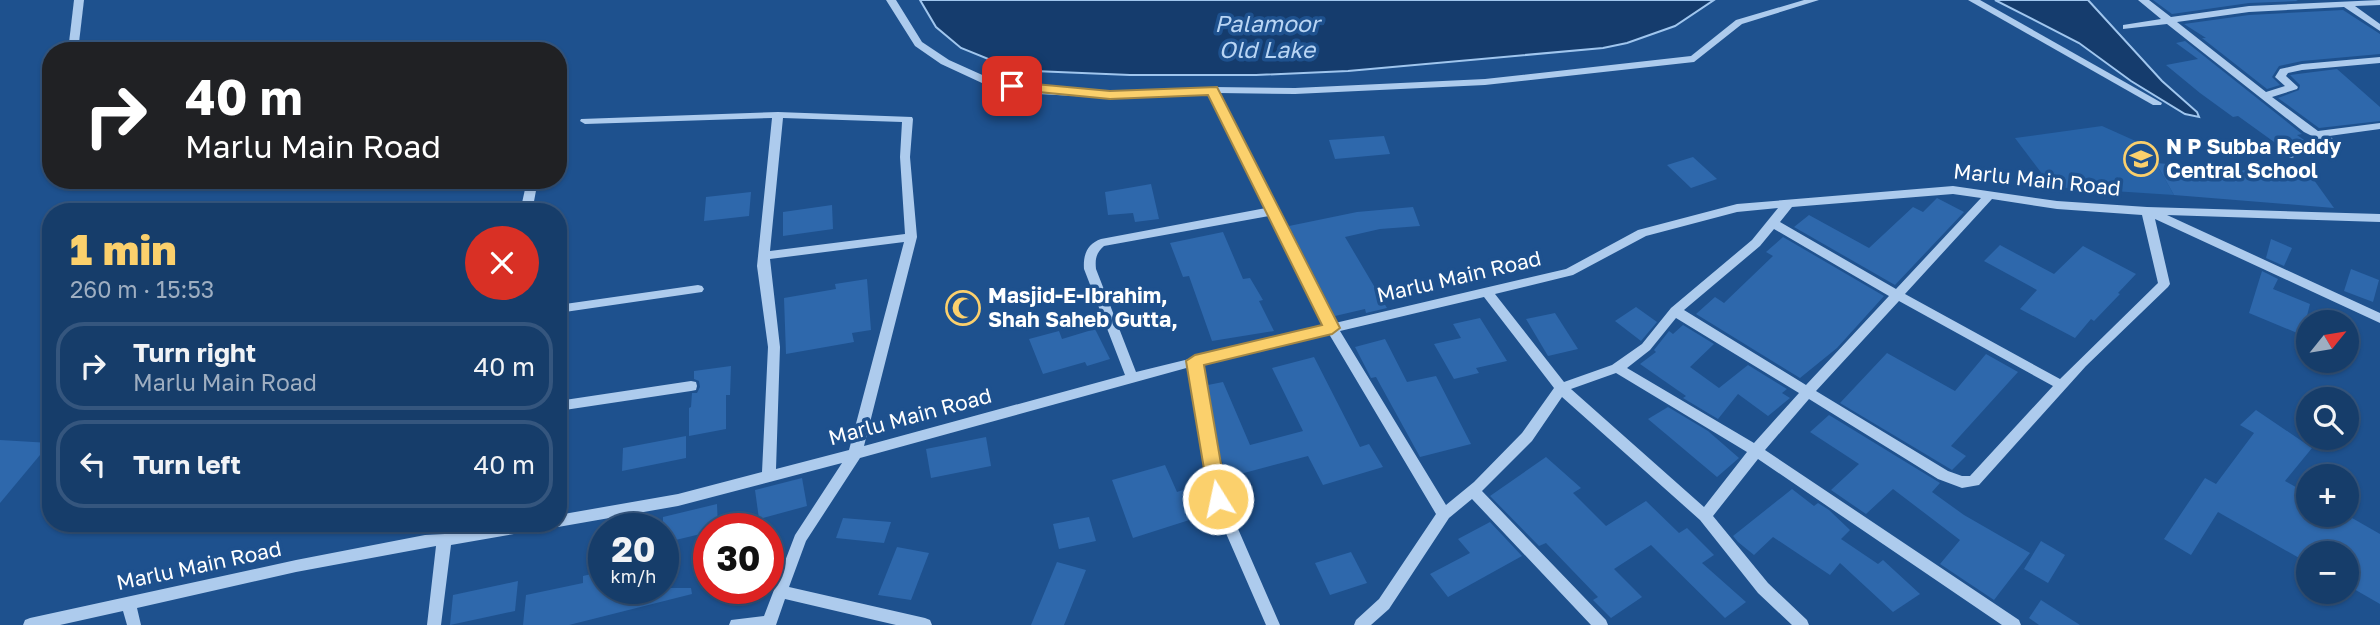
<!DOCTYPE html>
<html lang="en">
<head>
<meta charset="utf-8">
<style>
  :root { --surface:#163d6a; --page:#234872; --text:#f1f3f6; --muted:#9eaec1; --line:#35567e; --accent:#fbd06c }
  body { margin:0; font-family:"Golos Text",sans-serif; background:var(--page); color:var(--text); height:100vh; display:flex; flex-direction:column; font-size:26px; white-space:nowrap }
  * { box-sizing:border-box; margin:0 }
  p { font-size:23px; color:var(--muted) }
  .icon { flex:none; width:38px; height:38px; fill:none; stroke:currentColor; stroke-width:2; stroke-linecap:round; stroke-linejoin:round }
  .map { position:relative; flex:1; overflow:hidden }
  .side { position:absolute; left:42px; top:203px; width:525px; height:329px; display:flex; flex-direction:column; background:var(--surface); border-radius:28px; box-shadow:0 2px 5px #0004,0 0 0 2px var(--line) }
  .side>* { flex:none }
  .top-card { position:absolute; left:42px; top:42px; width:525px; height:147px; border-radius:28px; box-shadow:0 2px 5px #0004,0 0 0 2px var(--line); background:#202124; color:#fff; overflow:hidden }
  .needle { width:46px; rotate:60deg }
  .tools { position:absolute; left:2296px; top:310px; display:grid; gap:14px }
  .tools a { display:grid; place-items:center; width:63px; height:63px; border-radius:50%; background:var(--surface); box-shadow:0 2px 5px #0004,0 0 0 2px var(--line); font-size:35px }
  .speed { position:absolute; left:588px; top:513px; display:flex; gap:14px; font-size:35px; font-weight:700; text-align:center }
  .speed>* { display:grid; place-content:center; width:91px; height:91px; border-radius:50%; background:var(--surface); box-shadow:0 2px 5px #0004,0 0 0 2px var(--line); line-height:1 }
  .speed small { font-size:18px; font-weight:400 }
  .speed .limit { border:10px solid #d22; background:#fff; color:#111 }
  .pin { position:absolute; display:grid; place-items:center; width:60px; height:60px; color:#fff; margin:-30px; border-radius:14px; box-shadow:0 4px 10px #0006 }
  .me { position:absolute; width:77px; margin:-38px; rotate:350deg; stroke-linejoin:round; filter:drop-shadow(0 0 5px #0008) }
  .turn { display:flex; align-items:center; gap:24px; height:147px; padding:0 28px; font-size:32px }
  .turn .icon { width:91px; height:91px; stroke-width:2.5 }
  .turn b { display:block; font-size:49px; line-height:60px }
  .round { display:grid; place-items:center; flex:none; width:74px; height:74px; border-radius:37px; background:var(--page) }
  .overview { display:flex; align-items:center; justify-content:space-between; height:119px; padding:0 28px }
  h1 { font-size:42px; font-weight:800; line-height:52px; color:var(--accent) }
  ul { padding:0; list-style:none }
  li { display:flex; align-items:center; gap:21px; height:88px; margin:0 14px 10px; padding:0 14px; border:4px solid var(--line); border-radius:28px }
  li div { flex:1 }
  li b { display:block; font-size:26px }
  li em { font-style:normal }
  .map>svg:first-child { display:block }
  .green { fill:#2863a7 }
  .water { fill:#153c6d; stroke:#a0c6ee; stroke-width:2 }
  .building { fill:#2e68ac }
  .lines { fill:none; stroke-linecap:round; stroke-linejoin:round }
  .minor { fill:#adcbed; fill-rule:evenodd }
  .route { fill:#fbd06c; stroke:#a38746; stroke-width:2 }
  .labels { text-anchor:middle; stroke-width:7; stroke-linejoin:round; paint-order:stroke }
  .poi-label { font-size:21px; font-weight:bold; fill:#fff; stroke:#1e518e; text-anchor:start }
  .street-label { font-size:21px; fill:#fff; stroke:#1e518e }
  .water-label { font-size:23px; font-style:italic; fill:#b9d5f4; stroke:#1e518e }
</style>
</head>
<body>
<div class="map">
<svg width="2380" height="625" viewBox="0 0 2380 625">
  <rect width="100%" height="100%" fill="#1e518e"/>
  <path class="green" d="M2102 126 2140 143 2152 156 2174 195 2052 187 2015 138Z"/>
  <g class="water">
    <path d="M920 0H1714L1675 26 1627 43 1603 48 1348 71 1256 75H1130L1034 71 1008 67 961 48 936 27Z"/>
    <path d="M1995 0H2088L2162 81 2197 112 2199 117 2185 114 2131 81 2079 43Z"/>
  </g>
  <g class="building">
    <path d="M2153 0H2296L2298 1 2249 3 2172 14Z"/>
    <path d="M2343 10 2380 34V54L2302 61 2279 66 2272 77 2280 85 2267 89 2202 38H2206L2184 24 2249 15Z"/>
    <path d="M2185 41 2302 134 2297 135 2307 142 2281 147 2238 116 2233 117 2200 93 2166 65 2198 59 2176 43Z"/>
    <path d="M2337 69 2380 107V121L2319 128 2278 98 2299 90 2300 85 2290 75Z"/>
    <path d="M1384 136 1390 154 1335 159 1329 140Z"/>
    <path d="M1693 157 1717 179 1691 188 1667 165Z"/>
    <path d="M2156 163 2311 176 2334 208 2174 195Z"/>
    <path d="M1151 184 1159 219 1135 222 1133 213 1108 215 1105 192Z"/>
    <path d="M751 192 749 216 704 221 706 197Z"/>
    <path d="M1937 198 1964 212 1895 285 1794 227 1809 215 1869 248 1913 207 1923 212Z"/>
    <path d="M832 205 833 229 783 236V212Z"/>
    <path d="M1413 207 1420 226 1380 229 1345 237 1387 308 1366 313 1365 309 1335 316 1289 226 1357 212Z"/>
    <path d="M1223 232 1243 279 1250 278 1263 300 1259 301 1274 331 1212 341 1189 276 1183 277 1170 243Z"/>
    <path d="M1783 237 1884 296 1837 348 1800 378 1696 314 1715 297 1724 303 1773 256 1766 252Z"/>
    <path d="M2271 239 2292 248 2284 266 2266 258Z"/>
    <path d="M2000 245 2054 274 2083 246 2136 274 2118 293 2120 294 2094 321 2091 319 2075 338 2020 309 2037 290 1984 261Z"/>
    <path d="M2351 269 2379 280 2373 302 2344 291Z"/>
    <path d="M2262 271 2278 279 2273 289 2310 304 2302 335 2249 313Z"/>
    <path d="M867 279 871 330 852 333 854 342 786 354 784 298 836 289 835 284Z"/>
    <path d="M1636 307 1657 322 1641 341 1615 321Z"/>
    <path d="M1555 313 1578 349 1548 356 1526 319Z"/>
    <path d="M1480 318 1507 361 1476 368 1479 373 1454 379 1434 344 1461 338 1453 324Z"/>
    <path d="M1683 325 1714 344 1690 367 1719 388 1748 365 1787 389 1782 393 1790 398 1768 416 1738 394 1718 419 1683 398 1686 396 1640 364 1656 352 1654 350 1669 331 1673 334Z"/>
    <path d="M1095 329 1110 359 1087 366 1085 362 1043 374 1029 339 1059 331 1062 339Z"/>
    <path d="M1385 339 1407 382 1436 376 1471 444 1420 457 1376 377 1371 378 1355 347Z"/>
    <path d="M1887 353 1955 391 1986 354 2018 372 1951 446 1966 456 1952 470 1840 403Z"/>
    <path d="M1314 357 1360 447 1369 444 1383 467 1323 485 1308 456 1229 477 1221 459 1208 385 1223 382 1250 445 1303 431 1272 368Z"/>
    <path d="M731 366 730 395H726V429L689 436V408L691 407 692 393H697L700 387 699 381 694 379V371Z"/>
    <path d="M1668 407 1708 431 1739 458 1717 477 1648 419Z"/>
    <path d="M2256 410 2312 448 2285 481 2308 494V514H2345L2380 534V604L2347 585V553H2308V563L2218 512 2191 555 2164 539 2205 478 2216 484 2254 433 2240 425Z"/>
    <path d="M1829 415 1940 483 1932 492 1964 515 2030 553 1994 600 1940 564 1960 540 1893 489 1866 514 1831 490 1859 464 1810 432Z"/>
    <path d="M686 436V458L622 471 623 448Z"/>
    <path d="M986 437 991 466 931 478 926 449Z"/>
    <path d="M0 440 50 443 0 503Z"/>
    <path d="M1546 457 1581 488 1573 493 1606 526 1646 501 1679 533 1687 528 1714 555 1702 563 1746 602 1725 618 1651 545 1614 569 1642 597 1611 618 1593 600 1598 597 1546 543 1539 546 1490 496Z"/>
    <path d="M1165 465 1177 492 1192 487 1205 515 1133 538 1112 480Z"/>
    <path d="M802 478 807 506 759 519 755 490Z"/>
    <path d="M1792 489 1814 506 1818 503 1829 510 1850 530 1841 539 1878 564 1883 560 1920 594 1893 612 1840 563 1830 575 1773 537 1754 555 1738 542 1733 536Z"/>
    <path d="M717 504 718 528H709V532L663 543V517Z"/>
    <path d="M1089 517 1096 541 1059 549 1053 524Z"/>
    <path d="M843 518 891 522 884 543 836 538Z"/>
    <path d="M1490 522 1522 556 1448 597 1430 574 1470 553 1458 539Z"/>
    <path d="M2041 541 2065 555 2048 583 2024 569Z"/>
    <path d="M897 547 929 553 911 600 878 595Z"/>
    <path d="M1351 552 1367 583 1330 595 1315 563Z"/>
    <path d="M1057 562 1086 570 1064 625H1031Z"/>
    <path d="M604 571V588H691L692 594 569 625H523L526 595 583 583V576Z"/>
    <path d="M518 581 515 611 450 625 453 595Z"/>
    <path d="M2041 600 2080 625H2039L2029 618Z"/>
  </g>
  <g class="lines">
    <g class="minor">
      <path d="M74 0H84L78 51H68Z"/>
      <path d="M886 0H896L922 42 949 60 989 78 1038 88 1110 92 1212 87 1295 88 1485 79 1691 56 1736 20 1804 0H1819L1742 24 1694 62 1485 85 1295 94 1219 93 1335 323 1566 269 1638 230 1737 204 1953 186 2057 201 2147 207 2380 214V222L2167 215 2380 313V323L2155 219 2170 284 2168 287 2086 366 1979 485 1962 488 1938 479 1809 399 1765 450 2019 620 2021 625H2002L1758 459 1713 516 1768 583 1807 620 1809 625H1792L1758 593 1700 520 1562 397 1532 441 1482 491 1606 620 1608 625H1591L1472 499 1449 518 1389 609 1371 625H1354L1356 620 1379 599 1436 514 1329 334 1202 364 1225 499 1280 625H1266L1211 499 1190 367 860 458 806 541 789 587 925 618 930 620 932 625H896L785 599 776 625H729L731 620 764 616 795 535 842 463 678 506 558 527 552 523H558V515L678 494 762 472 768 347 757 266 772 118 585 124 580 121 581 119 778 112 912 117 913 119 910 157 917 237 864 446 1125 375 1084 269C1083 255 1087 244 1101 239L1266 208 1209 93 1110 98 1038 94 982 83 941 64 915 46ZM783 118 902 122 900 157 905 234 770 251ZM1953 194 1981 198 1896 289 1780 222 1792 207ZM1992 199 2057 209 2142 215 2158 283 2060 379 1905 294ZM1778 208 1752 240 1671 308 1642 344 1612 365 1564 382 1495 294 1573 275 1646 236 1737 212ZM1269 216 1324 326 1136 372 1096 269C1095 259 1096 253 1104 246ZM1774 229 1889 296 1806 385 1684 310 1760 246ZM904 242 849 450 776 469 780 347 770 259ZM1484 297 1554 388 1522 433 1474 482 1446 505 1340 331ZM1899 301 2053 386 1970 476H1962L1948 471 1816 391ZM1676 318 1799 393 1754 443 1627 368 1650 350ZM1616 373 1747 452 1704 507 1571 389Z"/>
      <path d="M1968 0H1980L2162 103 2161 105H2153Z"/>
      <path d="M2138 0H2149L2171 17 2249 6 2380 0V5L2355 6 2380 24V31L2344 7 2249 12 2177 22 2266 92 2285 86 2275 77 2280 69 2302 64 2380 57V63L2302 70 2288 73 2286 76 2298 87 2297 89 2272 97 2318 131 2380 123V129L2329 136 2337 142 2336 144 2291 158 2287 156 2286 154 2287 152 2322 141 2304 132 2167 24 2123 29V25L2161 19Z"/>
      <path d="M527 180H538L532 212H520Z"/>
      <path d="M698 285 702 286 704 289 702 292 558 313V305Z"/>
      <path d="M691 381 696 382 697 386 696 390 691 391 558 411V401Z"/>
      <path d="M448 523H462L460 531 507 523H550L548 527 543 529 451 545 441 625H427L436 546 296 572 137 608 141 625H127L123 611 60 625H23L25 620 30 618 296 560 425 535 445 534Z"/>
    </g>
  </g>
  <path class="route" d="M1012 82 1110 91 1217 87 1340 328 1332 334 1204 365 1227 499 1225 504 1218 506 1212 504 1209 499 1186 361 1195 355 1322 325 1208 95 1110 99 1007 89V83Z"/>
  <defs>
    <g id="school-ring" transform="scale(1.75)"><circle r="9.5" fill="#1e518e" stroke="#fbd06c" stroke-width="1.5"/><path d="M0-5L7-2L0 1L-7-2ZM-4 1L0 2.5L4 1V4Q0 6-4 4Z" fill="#fbd06c"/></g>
    <g id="mosque-ring" transform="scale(1.75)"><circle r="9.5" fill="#1e518e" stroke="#fbd06c" stroke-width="1.5"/><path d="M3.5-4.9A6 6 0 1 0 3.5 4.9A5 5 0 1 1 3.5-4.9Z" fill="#fbd06c"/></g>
  </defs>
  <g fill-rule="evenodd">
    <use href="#school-ring" x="2141" y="159"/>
    <use href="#mosque-ring" x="963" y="308"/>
  </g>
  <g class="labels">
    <g class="poi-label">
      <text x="2166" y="154">N P Subba Reddy<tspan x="2166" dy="24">Central School</tspan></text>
      <text x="988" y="303">Masjid-E-Ibrahim,<tspan x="988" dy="24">Shah Saheb Gutta,</tspan></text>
    </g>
    <g class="street-label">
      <text transform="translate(2037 180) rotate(6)" y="7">Marlu Main Road</text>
      <text transform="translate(1459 277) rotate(-13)" y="7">Marlu Main Road</text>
      <text transform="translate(910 417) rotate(-15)" y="7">Marlu Main Road</text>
      <text transform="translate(199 566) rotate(-12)" y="7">Marlu Main Road</text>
    </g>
    <g class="water-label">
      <text x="1267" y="32">Palamoor<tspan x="1267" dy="26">Old Lake</tspan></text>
    </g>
  </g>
</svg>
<div class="tools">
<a><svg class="needle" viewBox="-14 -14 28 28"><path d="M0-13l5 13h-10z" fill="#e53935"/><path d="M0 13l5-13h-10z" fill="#9eaec1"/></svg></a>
<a><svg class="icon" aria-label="search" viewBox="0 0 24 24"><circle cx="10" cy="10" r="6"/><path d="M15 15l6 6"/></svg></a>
<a>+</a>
<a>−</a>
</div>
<div class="speed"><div>20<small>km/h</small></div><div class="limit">30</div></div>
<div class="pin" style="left:1012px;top:86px;background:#d93025"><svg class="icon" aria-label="arrive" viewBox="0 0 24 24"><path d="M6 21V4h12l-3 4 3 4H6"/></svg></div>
<svg class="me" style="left:1218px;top:499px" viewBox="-20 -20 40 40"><circle r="17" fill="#fbd06c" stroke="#fff" stroke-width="3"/><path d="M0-11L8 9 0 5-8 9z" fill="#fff"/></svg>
<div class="top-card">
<div class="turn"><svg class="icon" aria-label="right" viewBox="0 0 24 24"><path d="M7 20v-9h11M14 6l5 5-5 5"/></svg><div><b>40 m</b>Marlu Main Road</div></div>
</div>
<section class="side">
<div class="overview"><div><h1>1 min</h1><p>260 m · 15:53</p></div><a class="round" style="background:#d93025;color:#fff"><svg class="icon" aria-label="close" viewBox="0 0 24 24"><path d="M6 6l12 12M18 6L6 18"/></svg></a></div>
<ul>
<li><svg class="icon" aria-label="right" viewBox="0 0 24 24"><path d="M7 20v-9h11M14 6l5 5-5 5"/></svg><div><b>Turn right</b><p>Marlu Main Road</p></div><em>40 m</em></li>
<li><svg class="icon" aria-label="left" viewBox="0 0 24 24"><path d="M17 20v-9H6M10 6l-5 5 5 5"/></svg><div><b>Turn left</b></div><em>40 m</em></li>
</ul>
</section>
</div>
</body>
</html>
